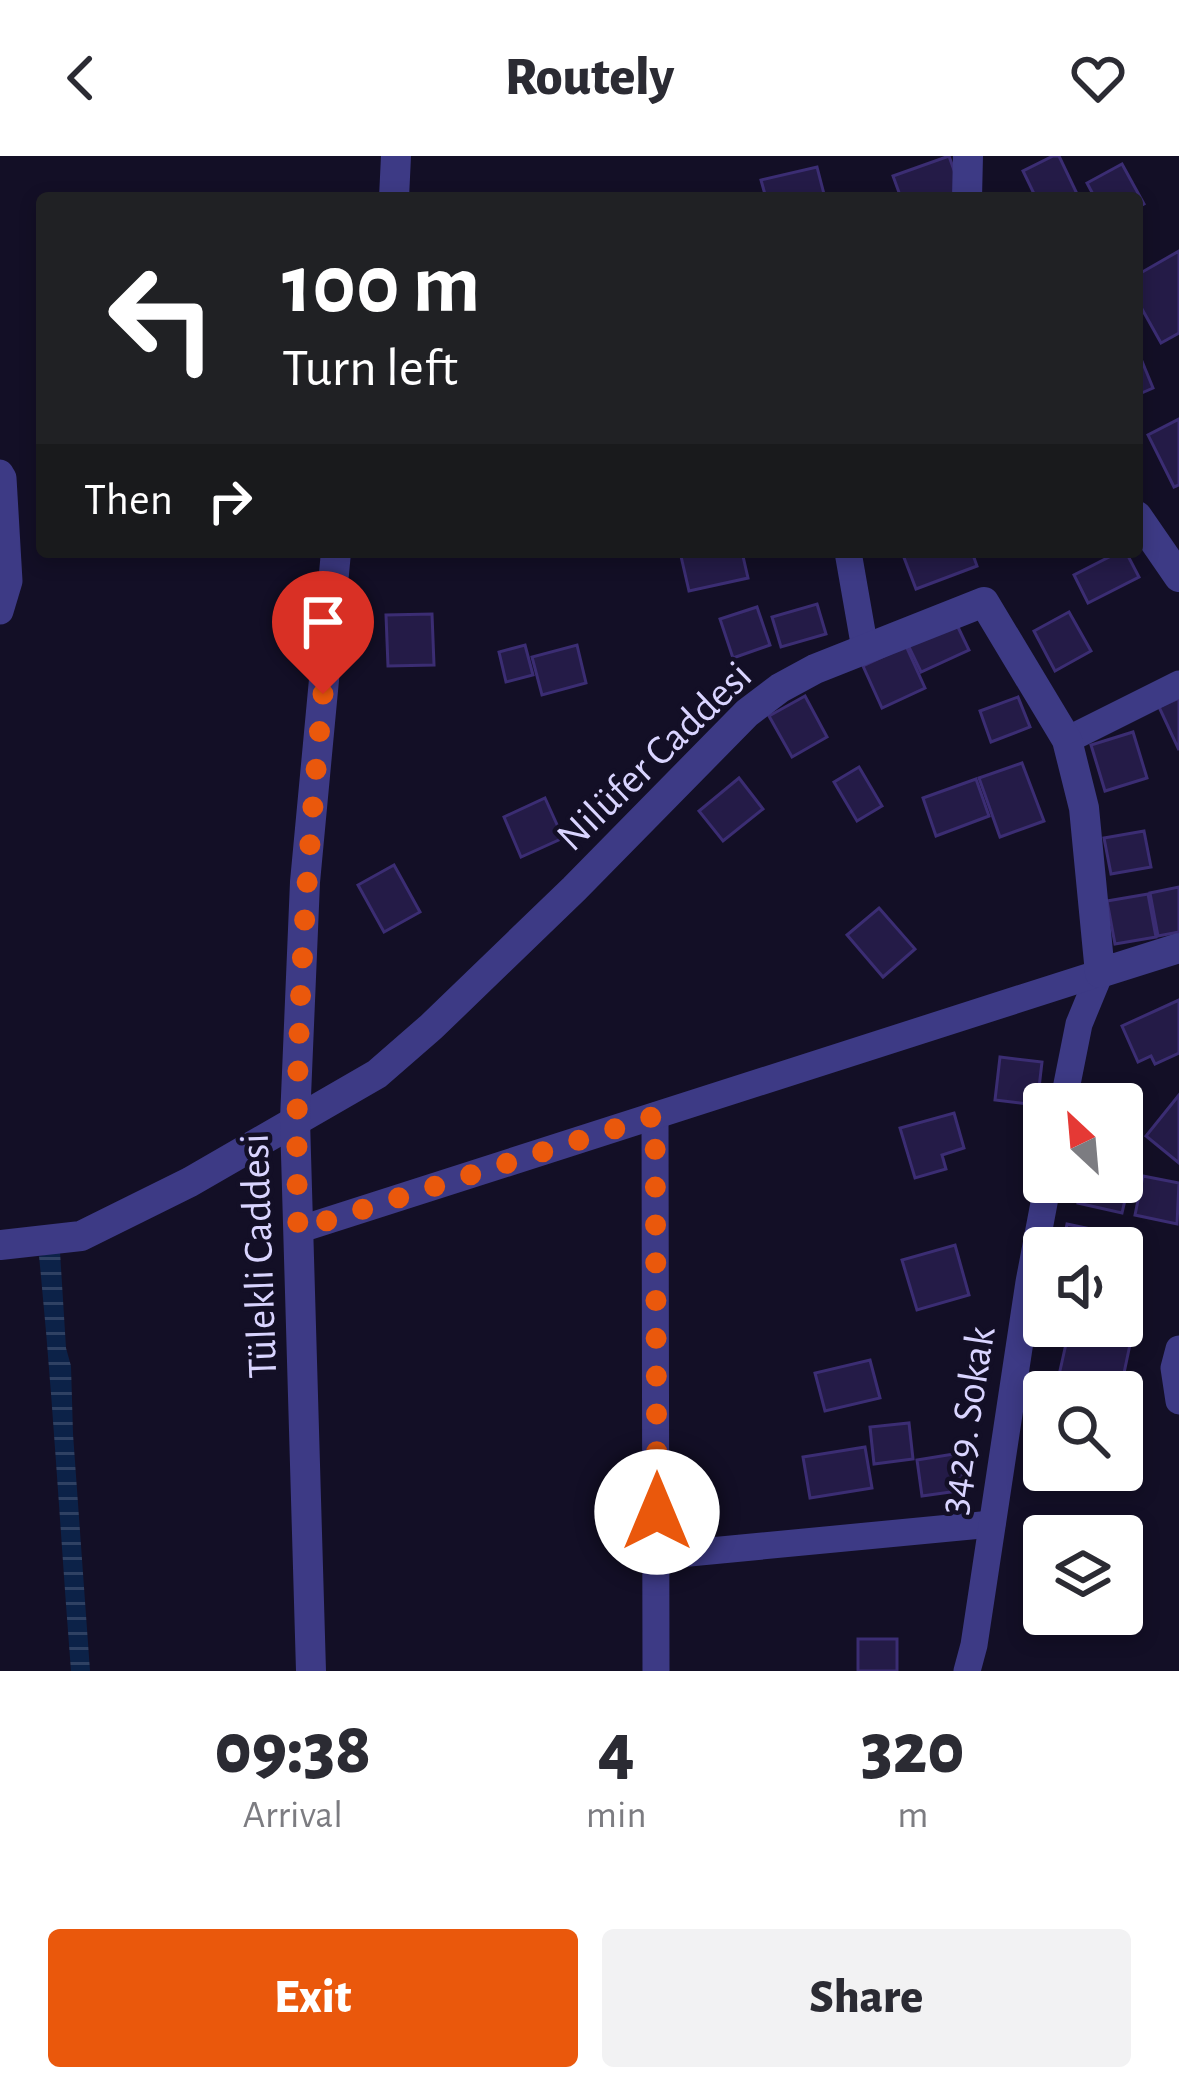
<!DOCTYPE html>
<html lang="en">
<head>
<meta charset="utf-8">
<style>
  :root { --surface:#fff; --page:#f2f2f3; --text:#2b2b33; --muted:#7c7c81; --accent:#ea580c }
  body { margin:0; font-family:"Alegreya Sans",sans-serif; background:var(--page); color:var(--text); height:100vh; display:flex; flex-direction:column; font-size:45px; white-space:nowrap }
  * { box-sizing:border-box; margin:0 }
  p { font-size:39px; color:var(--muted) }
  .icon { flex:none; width:66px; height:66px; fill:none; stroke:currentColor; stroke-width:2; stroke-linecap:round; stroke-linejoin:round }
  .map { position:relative; height:1515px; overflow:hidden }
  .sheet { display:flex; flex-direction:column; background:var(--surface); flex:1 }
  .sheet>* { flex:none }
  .hud { position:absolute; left:36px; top:36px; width:1107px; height:366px; border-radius:12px; box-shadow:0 6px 18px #0003; background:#202124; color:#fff; overflow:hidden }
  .needle { width:78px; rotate:334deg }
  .controls { position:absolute; left:1023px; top:927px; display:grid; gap:24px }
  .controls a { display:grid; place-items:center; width:120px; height:120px; border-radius:12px; background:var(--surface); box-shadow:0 6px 18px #0003; font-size:60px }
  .pin { position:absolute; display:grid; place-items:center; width:102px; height:102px; color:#fff; margin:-123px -51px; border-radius:50% 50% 50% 0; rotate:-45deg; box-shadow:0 0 12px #0007 }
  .pin .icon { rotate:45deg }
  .me { position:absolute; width:132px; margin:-66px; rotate:0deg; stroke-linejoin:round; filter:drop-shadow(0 0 9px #0008) }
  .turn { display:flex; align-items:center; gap:42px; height:252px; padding:0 48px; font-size:54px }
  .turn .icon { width:156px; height:156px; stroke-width:2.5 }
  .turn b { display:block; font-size:84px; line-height:102px }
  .then { display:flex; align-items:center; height:114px; padding:0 48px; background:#0003; gap:24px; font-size:45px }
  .eta { display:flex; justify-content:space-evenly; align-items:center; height:204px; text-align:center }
  .eta b { font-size:72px; font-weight:800; line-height:84px }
  .button { display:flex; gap:24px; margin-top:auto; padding:24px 48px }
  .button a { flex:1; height:138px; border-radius:12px; background:var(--accent); color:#fff; font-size:48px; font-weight:800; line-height:138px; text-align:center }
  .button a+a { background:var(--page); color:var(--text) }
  header { display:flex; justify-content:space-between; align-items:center; height:156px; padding:0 48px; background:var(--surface); font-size:54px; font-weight:800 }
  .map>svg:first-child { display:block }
  .water { fill:url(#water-rules) }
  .building { fill:#241b47; stroke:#3b2d73; stroke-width:3 }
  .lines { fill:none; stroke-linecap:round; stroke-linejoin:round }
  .minor { stroke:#3d3a85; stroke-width:27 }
  .tertiary { stroke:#3d3a85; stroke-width:30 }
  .route { stroke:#ea580c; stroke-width:21; stroke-dasharray:0 37.8 }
  .labels { text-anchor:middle; stroke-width:9; stroke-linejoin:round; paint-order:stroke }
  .street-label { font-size:42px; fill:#d9d4ff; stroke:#130f26 }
</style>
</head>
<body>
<header><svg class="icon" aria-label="back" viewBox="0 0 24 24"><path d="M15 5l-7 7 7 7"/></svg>Routely<svg class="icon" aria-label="heart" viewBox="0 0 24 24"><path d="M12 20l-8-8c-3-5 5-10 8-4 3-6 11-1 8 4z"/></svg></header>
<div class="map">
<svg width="1179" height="1515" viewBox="0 0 1179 1515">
  <defs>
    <pattern id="water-rules" width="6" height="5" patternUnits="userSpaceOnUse" patternTransform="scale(3)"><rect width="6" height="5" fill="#0c2248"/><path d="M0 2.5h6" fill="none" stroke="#2f4163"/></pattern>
  </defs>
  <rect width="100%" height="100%" fill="#130f26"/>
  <path class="water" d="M60 1096 66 1192 71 1210 73 1278 90 1515H71C60 1376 53 1238 39 1100Z"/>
  <g class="building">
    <path d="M949 0 962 37 950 42H901L893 20Z"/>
    <path d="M1053 0H1059L1079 42H1036L1023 15Z"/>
    <path d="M1122 8 1144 48 1137 52V42H1095L1087 27Z"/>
    <path d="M817 11 825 42H766L761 24Z"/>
    <path d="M1179 95V177L1161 187 1137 144V119Z"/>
    <path d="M1137 193 1153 232 1137 239Z"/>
    <path d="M1179 263V329L1174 331 1148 279Z"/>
    <path d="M680 396H742L748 422 689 435Z"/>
    <path d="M912 396H972L977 410 916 433 903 399Z"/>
    <path d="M1119 396H1126L1139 421 1088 447 1074 419Z"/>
    <path d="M817 448 826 478 781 491 772 461Z"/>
    <path d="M757 451 770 489 733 502 720 463Z"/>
    <path d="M1069 456 1091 495 1055 515 1034 475Z"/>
    <path d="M432 458 434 509 388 510 386 459Z"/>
    <path d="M956 467 969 494 921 516 908 489Z"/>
    <path d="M525 489 533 519 506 526 499 496Z"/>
    <path d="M577 489 586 527 542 539 532 501Z"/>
    <path d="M906 490 925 532 882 552 863 510Z"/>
    <path d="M805 540 827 581 792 601 769 560Z"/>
    <path d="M1018 541 1030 571 991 586 980 555Z"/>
    <path d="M1179 542V594L1159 551Z"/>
    <path d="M1133 576 1147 622 1105 635 1091 589Z"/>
    <path d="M1022 607 1044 665 1000 681 979 622Z"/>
    <path d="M859 611 882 650 857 665 834 626Z"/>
    <path d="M739 622 763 653 723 685 699 655Z"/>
    <path d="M976 623 989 660 936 680 923 642Z"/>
    <path d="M545 642 563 682 521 701 504 661Z"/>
    <path d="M1144 675 1151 711 1111 718 1104 682Z"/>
    <path d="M394 709 420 756 384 776 358 729Z"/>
    <path d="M1179 731V776L1158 780 1150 737Z"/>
    <path d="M1148 738 1156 781 1115 788 1107 745Z"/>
    <path d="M879 752 915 793 883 821 847 779Z"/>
    <path d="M1179 844V897L1155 908 1151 900 1138 906 1122 870Z"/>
    <path d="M1000 901 1042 906 1037 949 995 944Z"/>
    <path d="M1179 939V1007L1146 980Z"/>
    <path d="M954 957 964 992 942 999 946 1013 915 1022 900 972Z"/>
    <path d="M1122 1012 1132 1014 1122 1057 1078 1047 1083 1026H1122Z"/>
    <path d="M1143 1020 1179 1027 1177 1068 1135 1059Z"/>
    <path d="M1067 1068 1109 1077 1106 1092H1062Z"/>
    <path d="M955 1089 969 1139 917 1154 902 1104Z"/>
    <path d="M1070 1170H1091L1132 1179 1120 1236H1095L1057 1228Z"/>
    <path d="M870 1204 880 1242 825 1255 815 1217Z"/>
    <path d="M909 1267 913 1303 874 1308 870 1271Z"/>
    <path d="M865 1291 872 1332 810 1342 803 1301Z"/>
    <path d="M960 1297 965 1334 922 1340 917 1304Z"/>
    <rect x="858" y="1483" width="39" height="32"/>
  </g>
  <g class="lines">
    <g class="minor">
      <path d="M0 317 3 322 9 425 0 455"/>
      <path d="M848 396 865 493"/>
      <path d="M1067 584 1179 528"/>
      <path d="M1063 948 1079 868 1100 817"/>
      <path d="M655 960 656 1515"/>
      <path d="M298 1074 1100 817"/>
      <path d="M1179 1193 1174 1212 1179 1245"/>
      <path d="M658 1400 992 1368"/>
      <path d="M967 1515 974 1489 1029 1126 1048 1026"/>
    </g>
    <g class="tertiary">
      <path d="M394 42 396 0"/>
      <path d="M967 42 968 0"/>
      <path d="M1137 360 1179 421"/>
      <path d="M0 1089 81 1080 190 1026 377 918 431 871 574 733 747 557 780 532 815 513 984 446 1067 584 1084 652 1100 817 1179 792"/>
      <path d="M311 1515 295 964 305 726 336 396"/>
    </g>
  </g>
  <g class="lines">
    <path class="route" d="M323 538C306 716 293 895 298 1074L655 960 657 1356"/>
  </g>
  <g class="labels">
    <g class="street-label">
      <text transform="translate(653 599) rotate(-44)" y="15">Nilüfer Caddesi</text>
      <text transform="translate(257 1100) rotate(-92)" y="15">Tülekli Caddesi</text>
      <text transform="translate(965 1264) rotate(-81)" y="15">3429. Sokak</text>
    </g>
  </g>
</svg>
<div class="controls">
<a><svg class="needle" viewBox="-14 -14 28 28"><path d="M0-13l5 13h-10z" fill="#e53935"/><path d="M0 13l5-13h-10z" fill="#7c7c81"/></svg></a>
<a><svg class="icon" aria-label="sound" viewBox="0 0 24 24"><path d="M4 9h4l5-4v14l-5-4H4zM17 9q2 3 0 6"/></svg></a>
<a><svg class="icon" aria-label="search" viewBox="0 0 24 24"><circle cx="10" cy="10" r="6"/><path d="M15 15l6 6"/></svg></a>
<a><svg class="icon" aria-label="layers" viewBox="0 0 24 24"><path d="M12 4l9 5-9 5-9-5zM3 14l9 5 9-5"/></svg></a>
</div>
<div class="pin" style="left:323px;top:538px;background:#d93025"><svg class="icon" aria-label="arrive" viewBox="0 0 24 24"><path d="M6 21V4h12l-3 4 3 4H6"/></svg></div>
<svg class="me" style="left:657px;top:1356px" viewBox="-20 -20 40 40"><circle r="19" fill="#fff"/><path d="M0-13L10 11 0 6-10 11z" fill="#ea580c"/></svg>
<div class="hud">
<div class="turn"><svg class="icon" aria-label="left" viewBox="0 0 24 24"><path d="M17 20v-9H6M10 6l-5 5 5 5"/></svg><div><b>100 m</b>Turn left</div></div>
<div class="then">Then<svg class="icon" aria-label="right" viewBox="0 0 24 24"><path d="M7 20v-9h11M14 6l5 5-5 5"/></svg></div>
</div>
</div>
<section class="sheet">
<div class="eta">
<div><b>09:38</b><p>Arrival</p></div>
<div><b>4</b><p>min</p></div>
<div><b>320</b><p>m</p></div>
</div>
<div class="button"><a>Exit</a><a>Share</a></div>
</section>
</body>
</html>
